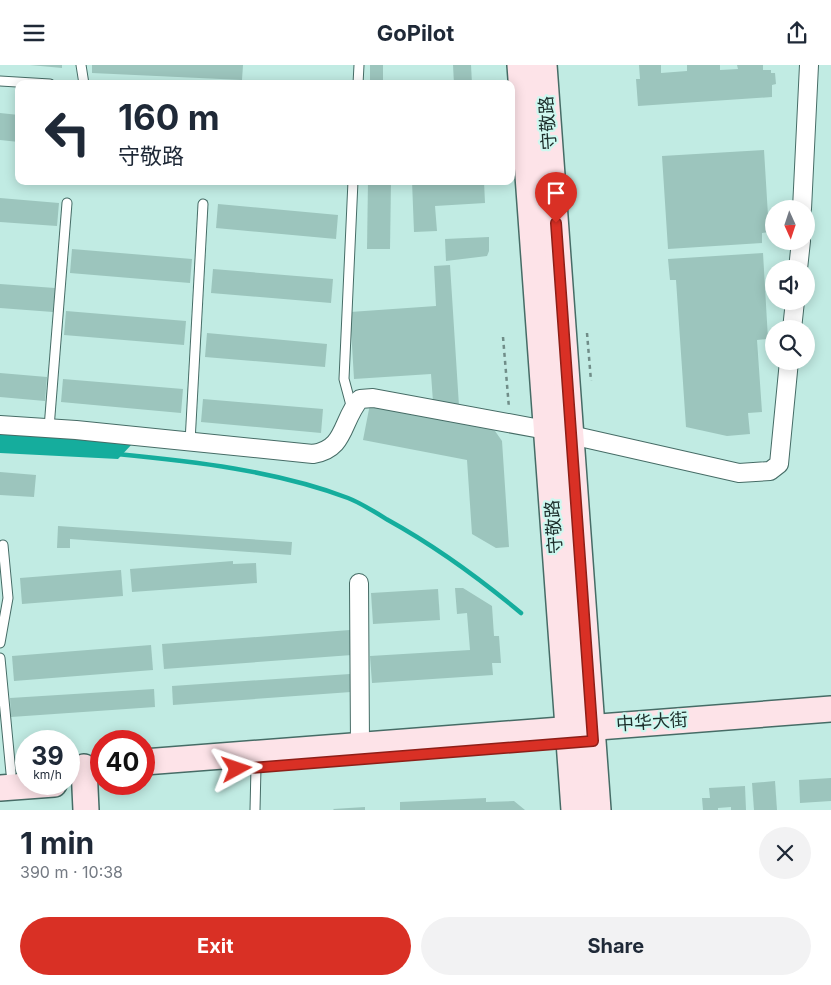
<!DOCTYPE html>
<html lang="en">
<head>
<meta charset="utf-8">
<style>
  :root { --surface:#fff; --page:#f2f2f3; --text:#1f2937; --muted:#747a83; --accent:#d93025 }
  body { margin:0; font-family:Inter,"Noto Sans SC",sans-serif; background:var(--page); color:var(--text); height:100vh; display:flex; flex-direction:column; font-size:19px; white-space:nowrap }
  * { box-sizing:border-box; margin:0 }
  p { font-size:16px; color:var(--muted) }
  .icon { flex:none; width:28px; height:28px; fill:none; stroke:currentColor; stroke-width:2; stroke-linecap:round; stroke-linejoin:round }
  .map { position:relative; height:745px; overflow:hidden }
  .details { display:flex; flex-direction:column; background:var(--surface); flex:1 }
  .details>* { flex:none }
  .hud { position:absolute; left:15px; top:15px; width:500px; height:105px; border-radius:10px; box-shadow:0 2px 12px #0003; background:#fff; color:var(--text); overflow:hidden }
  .needle { width:32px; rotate:177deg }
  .buttons { position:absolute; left:765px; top:135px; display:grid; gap:10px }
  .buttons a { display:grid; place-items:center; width:50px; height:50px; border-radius:50%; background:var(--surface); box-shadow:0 2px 12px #0003; font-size:25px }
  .speed { position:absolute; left:15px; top:665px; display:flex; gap:10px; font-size:25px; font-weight:700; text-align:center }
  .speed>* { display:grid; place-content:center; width:65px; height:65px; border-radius:50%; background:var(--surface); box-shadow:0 2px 12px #0003; line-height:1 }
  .speed small { font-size:12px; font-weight:400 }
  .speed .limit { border:8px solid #d22; background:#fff; color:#111 }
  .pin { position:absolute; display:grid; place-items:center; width:42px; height:42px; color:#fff; margin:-51px -21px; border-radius:50% 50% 50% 0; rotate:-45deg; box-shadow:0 0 5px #0007 }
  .pin .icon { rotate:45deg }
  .me { position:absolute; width:55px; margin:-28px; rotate:85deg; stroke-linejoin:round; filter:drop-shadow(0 0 4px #0008) }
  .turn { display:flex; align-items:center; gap:18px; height:105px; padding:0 20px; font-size:22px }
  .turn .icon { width:65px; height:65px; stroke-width:2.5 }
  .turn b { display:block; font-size:35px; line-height:42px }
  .round { display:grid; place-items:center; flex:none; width:52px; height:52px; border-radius:26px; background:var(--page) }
  .overview { display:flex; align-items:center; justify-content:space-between; height:85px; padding:0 20px }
  h1 { font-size:30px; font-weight:700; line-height:38px }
  .action { display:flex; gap:10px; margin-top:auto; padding:10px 20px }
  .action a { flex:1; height:58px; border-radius:30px; background:var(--accent); color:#fff; font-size:20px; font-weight:700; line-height:58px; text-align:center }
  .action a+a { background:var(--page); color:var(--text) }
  header { display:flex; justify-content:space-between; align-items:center; height:65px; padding:0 20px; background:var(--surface); font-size:22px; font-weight:700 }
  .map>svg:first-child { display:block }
  .water { fill:#15ad9d }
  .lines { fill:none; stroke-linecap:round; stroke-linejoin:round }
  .stream { stroke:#15ad9d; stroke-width:4.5 }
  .building { fill:#9cc5bd }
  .lane-casing { stroke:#466c66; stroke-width:11 }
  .street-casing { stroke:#466c66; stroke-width:20 }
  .secondary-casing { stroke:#466c66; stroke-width:28 }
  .path { stroke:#708d88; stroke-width:2.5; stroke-dasharray:4 4; stroke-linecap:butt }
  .lane { stroke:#fff; stroke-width:9 }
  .street { stroke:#fff; stroke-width:18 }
  .secondary { stroke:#fde3e8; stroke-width:25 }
  .route-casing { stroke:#8d1f18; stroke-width:12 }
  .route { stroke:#d93025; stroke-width:9 }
  .labels { text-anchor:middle; stroke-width:4.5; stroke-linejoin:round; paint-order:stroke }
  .street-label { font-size:18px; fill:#1c2d2a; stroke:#cef8f0 }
</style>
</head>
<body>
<header><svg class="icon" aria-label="menu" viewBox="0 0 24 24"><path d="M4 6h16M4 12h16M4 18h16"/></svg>GoPilot<svg class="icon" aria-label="share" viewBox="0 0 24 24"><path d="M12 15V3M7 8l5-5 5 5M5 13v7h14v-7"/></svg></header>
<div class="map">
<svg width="831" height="745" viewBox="0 0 831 745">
  <rect width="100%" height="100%" fill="#c1ebe3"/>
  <path class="water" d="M0 369 68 372 133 378 118 394 0 388Z"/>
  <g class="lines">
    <path class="stream" d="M117 389C192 396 277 406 348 433 361 438 375 447 388 455 435 481 479 513 521 548"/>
  </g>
  <g class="building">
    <path d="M30 0H62V3Z"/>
    <path d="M92 0H243L242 15 92 8Z"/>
    <rect x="370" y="0" width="13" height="19"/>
    <path d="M453 0H471L472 19H454Z"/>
    <path d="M639 0H661V8L687 6V0H720V5L738 4 737 0H763V5H771V8H775L776 19 772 20V32L638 41 636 14H640Z"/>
    <path d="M0 48 19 50V77L0 75Z"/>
    <path d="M764 85 769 167 762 168V178L668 184 662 91Z"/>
    <path d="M368 116H391L390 184H367Z"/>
    <path d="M412 116H484L485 138 435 141 437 166 414 167Z"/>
    <path d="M0 133 59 138 57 161 0 157Z"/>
    <path d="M218 139 338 150 336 174 216 163Z"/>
    <path d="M489 172V186L487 191 446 196 445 174Z"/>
    <path d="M72 184 192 194 190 218 70 208Z"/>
    <path d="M763 188 768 274 757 275 762 347 748 348 750 369 727 371 686 362 676 215H670L668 194Z"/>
    <path d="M450 200 459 341 433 337 431 309 354 314 350 247 436 241 434 201Z"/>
    <path d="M213 204 333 214 331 238 211 228Z"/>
    <path d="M0 219 55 223 53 247 0 243Z"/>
    <path d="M66 246 186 256 184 280 64 270Z"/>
    <path d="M207 268 327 279 325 302 205 292Z"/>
    <path d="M0 308 47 312 45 336 0 332Z"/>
    <path d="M63 314 183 324 181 348 61 337Z"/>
    <path d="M203 334 323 344 321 368 201 357Z"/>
    <path d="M370 339 487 362 495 366 502 376 509 482 496 483 472 469 467 395 363 375Z"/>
    <path d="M0 407 36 410 34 432 0 430Z"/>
    <path d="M58 461 292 477 291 490 70 474V483H57Z"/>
    <path d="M233 496V499L256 498 257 518 132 527 130 504Z"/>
    <path d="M121 505 123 531 22 539 20 513Z"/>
    <path d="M455 523H463L492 541 494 571H499L501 598H492L493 610 372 618 370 591 470 585 467 548 457 549Z"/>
    <path d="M438 524 440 555 373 559 371 528Z"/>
    <path d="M350 565 352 590 164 604 162 579Z"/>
    <path d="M151 580 153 605 14 616 12 591Z"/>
    <path d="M350 609 351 627 173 640 172 621Z"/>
    <path d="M154 624 155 642 11 652 10 633Z"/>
    <path d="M831 713V736L800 738 799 715Z"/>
    <path d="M775 716 777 745H754L752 718Z"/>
    <path d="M745 721 746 745H731V742L718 743V745H703L702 733H710L709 723Z"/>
    <path d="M486 733V737L514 736 525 745H400V737Z"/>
    <path d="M365 742V745H334L333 744Z"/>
  </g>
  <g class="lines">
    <g class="lane-casing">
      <g id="lane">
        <path d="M81 0 84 19"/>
        <path d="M0 16 50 19"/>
        <path d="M358 19 359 0"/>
        <path d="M352 344 344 314 353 116"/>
        <path d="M49 363 67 138"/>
        <path d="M190 377 203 139"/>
        <path d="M0 578 8 533 3 480"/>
        <path d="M0 593 11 708"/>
        <path d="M255 745 256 702"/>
      </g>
    </g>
    <g class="street-casing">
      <g id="street">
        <path d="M802 144 809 0"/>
        <path d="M798 204 801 176"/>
        <path d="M792 264 795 236"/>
        <path d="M0 360 76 365 313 389C346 384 341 356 360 334L373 333 546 365"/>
        <path d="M571 370 739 408 770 406 779 399 789 296"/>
        <path d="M359 518 360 680"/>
      </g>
    </g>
    <g class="secondary-casing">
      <g id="secondary">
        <path d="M520 0 574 745"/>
        <path d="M544 0 598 745"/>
        <path d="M144 697 831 644"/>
        <path d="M84 702 86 745"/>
        <path d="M0 723 54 719"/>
      </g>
    </g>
    <g class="path">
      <path d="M587 268 591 316"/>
      <path d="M503 272 509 343"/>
    </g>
    <use href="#lane" class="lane"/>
    <use href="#street" class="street"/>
    <use href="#secondary" class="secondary"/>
  </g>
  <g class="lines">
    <g class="route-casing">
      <path id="route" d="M237 704 593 676 556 158"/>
    </g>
    <use href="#route" class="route"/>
  </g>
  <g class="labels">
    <g class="street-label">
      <text transform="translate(548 58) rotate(-94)" y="6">守敬路</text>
      <text transform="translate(554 462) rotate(-94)" y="6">守敬路</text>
      <text transform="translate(652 657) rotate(-4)" y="6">中华大街</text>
    </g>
  </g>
</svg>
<div class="buttons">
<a><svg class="needle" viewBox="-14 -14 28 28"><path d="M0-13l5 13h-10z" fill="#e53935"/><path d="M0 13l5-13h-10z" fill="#747a83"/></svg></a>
<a><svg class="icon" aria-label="sound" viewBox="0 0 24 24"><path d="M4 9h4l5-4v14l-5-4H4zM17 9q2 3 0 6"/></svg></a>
<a><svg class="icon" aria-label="search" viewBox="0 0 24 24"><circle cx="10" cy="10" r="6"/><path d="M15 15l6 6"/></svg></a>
</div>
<div class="speed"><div>39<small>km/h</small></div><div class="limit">40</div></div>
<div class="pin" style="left:556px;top:158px;background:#d93025"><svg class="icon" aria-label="arrive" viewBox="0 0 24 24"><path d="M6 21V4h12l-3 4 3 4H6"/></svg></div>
<svg class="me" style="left:237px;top:704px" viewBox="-20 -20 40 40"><path d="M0-17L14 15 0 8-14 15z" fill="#d93025" stroke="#fff" stroke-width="4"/></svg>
<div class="hud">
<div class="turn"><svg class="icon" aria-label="left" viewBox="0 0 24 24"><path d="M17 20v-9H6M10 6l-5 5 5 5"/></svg><div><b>160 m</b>守敬路</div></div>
</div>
</div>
<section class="details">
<div class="overview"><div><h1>1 min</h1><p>390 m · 10:38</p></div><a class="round"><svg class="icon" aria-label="close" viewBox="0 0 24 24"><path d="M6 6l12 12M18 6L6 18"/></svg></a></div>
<div class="action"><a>Exit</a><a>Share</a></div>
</section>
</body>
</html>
